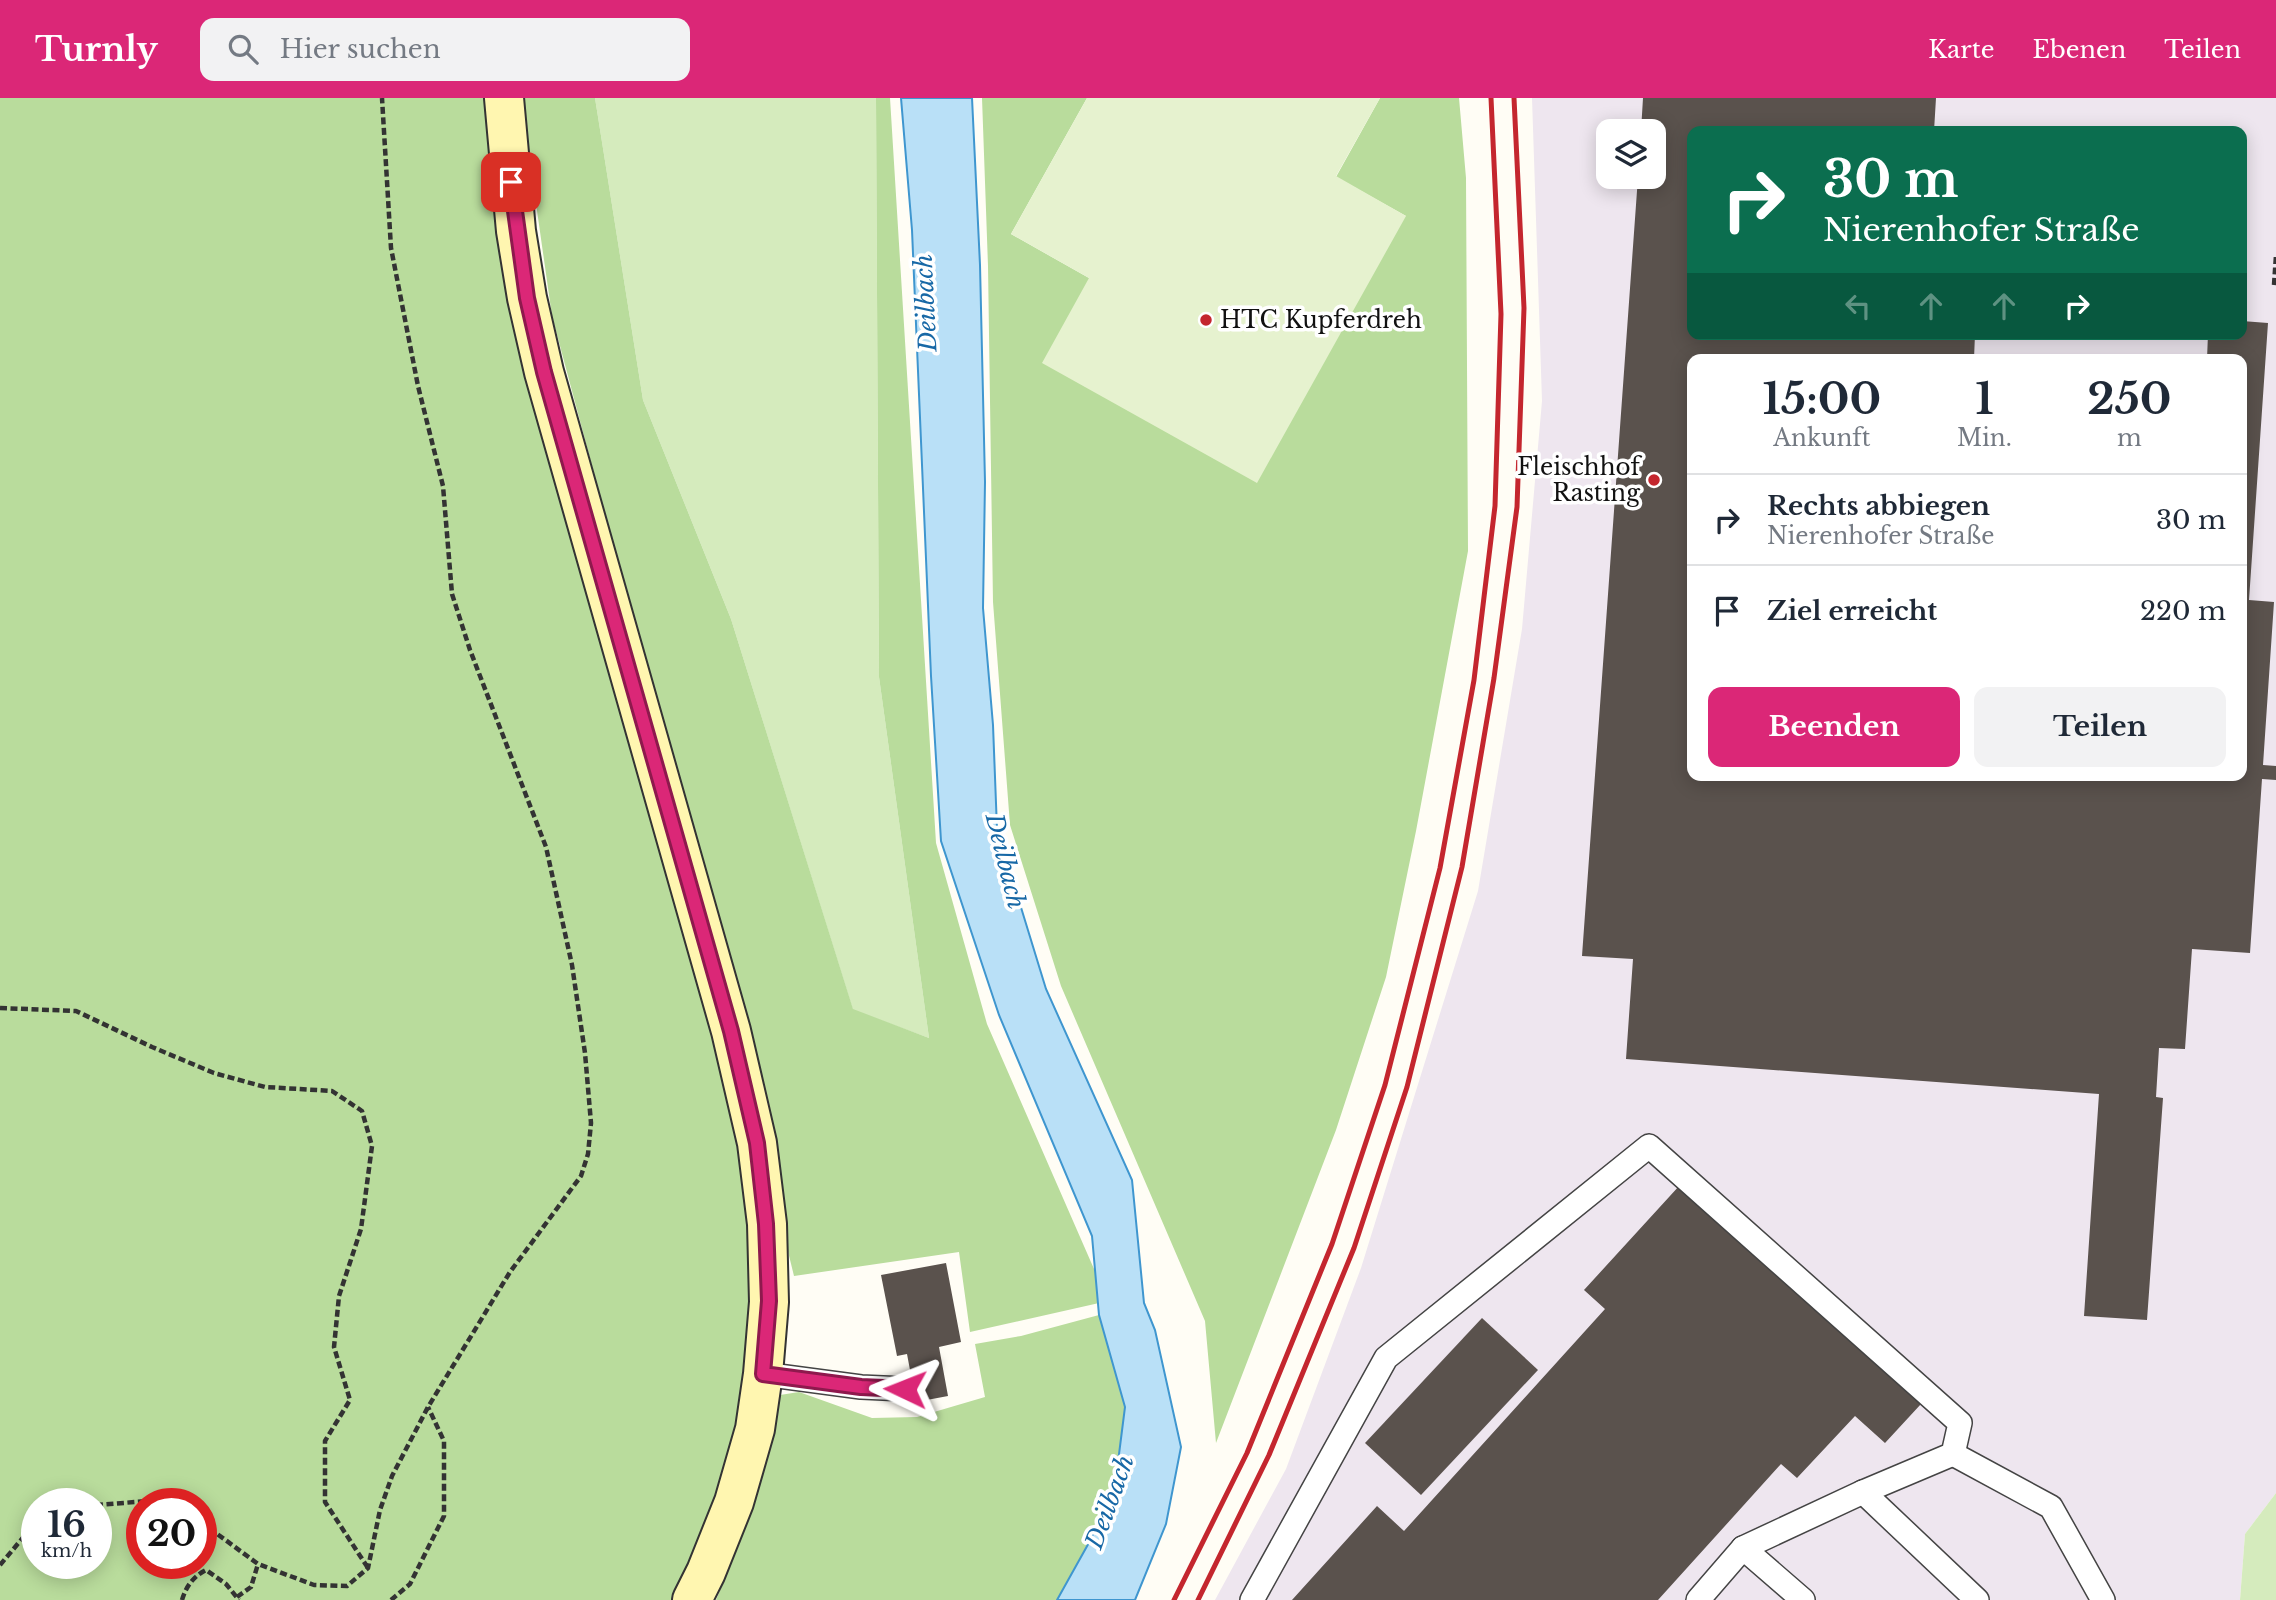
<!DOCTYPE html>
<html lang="de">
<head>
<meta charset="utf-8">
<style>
  :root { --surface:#fff; --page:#f2f2f3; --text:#1f2937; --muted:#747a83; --line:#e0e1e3; --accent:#db2777 }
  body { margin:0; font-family:"Libre Baskerville",serif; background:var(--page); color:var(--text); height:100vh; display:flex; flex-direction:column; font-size:26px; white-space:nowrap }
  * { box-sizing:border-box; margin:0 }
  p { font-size:23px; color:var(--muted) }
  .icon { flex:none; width:38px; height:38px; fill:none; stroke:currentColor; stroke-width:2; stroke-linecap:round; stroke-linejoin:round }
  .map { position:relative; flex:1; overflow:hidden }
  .details { position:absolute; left:1687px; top:256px; width:560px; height:427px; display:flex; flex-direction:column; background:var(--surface); border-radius:14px; box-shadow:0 4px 18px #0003 }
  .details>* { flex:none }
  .guide { position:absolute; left:1687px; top:28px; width:560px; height:214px; border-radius:14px; box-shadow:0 4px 18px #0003; background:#0b6e4f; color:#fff; overflow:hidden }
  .fabs { position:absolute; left:1596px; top:21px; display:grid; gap:14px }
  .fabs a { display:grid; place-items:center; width:70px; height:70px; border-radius:14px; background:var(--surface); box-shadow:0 4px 18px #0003; font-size:35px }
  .speed { position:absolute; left:21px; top:1390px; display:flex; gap:14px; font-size:35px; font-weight:700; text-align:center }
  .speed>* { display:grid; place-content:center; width:91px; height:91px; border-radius:50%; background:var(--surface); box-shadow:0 4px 18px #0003; line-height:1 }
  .speed small { font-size:18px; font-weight:400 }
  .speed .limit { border:10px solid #d22; background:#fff; color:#111 }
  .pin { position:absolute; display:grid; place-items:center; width:60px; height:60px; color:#fff; margin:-30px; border-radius:14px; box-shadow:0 4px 10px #0006 }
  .me { position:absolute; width:77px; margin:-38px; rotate:272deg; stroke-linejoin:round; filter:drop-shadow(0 0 5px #0008) }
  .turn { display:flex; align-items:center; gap:24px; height:147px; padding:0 21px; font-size:32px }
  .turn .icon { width:91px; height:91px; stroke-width:2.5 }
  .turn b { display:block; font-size:49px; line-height:60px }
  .lanes { display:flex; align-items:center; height:66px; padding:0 21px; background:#0003; justify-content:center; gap:35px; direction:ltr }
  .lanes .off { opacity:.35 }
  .eta { display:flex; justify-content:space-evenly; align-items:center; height:119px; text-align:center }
  .eta b { font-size:42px; font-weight:700; line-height:49px }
  .button { display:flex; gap:14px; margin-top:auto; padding:14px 21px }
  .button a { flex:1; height:80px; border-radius:14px; background:var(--accent); color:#fff; font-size:28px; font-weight:700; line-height:80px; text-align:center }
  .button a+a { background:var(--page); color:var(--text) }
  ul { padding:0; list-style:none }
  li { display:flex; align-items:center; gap:21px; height:91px; padding:0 21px; border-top:2px solid var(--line) }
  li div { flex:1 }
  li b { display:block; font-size:26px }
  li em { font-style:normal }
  header { display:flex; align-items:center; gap:42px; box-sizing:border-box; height:98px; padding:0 35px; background:var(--accent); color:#fff }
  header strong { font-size:33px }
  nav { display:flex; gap:38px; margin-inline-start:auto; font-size:24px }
  .search { width:490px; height:63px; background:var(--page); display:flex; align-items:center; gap:18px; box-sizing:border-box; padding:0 24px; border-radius:14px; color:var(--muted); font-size:26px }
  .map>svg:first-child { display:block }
  .industrial { fill:#eee6ef; fill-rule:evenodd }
  .green { fill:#d5ebbd }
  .forest { fill:#b9dc9c; fill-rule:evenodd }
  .pitch { fill:#e6f2cf }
  .water { fill:#b9e0f7; stroke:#3f96cf; stroke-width:2 }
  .building { fill:#5a524d }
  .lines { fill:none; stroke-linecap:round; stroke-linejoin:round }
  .service-casing { stroke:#444; stroke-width:26 }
  .secondary-casing { stroke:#333; stroke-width:42 }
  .path { stroke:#333; stroke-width:4.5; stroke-dasharray:7 3.5; stroke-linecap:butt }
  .service { stroke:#fff; stroke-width:23 }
  .secondary { stroke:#fff6b0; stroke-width:38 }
  .rail { stroke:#c4262e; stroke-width:5 }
  .route-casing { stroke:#8e194d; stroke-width:18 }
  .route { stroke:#db2777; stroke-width:12 }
  .poi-dot { fill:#c4262e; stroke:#fff; stroke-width:2.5 }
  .labels { text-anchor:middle; stroke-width:7; stroke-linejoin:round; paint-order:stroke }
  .poi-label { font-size:23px; fill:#111; stroke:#fff; text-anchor:start }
  .water-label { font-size:24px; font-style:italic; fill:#1768a6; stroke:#fff }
</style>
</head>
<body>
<header>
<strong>Turnly</strong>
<div class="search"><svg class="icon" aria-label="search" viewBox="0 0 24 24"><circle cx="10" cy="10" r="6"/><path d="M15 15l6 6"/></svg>Hier suchen</div>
<nav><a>Karte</a><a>Ebenen</a><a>Teilen</a></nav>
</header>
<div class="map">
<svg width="2276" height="1502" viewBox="0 0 2276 1502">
  <rect width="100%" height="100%" fill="#fffdf5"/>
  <path class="industrial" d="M1532 0H2276V1395L2245 1436 2240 1502H1215L1286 1371 1361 1170 1478 793 1522 531 1542 303ZM1608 33H1654V79H1608ZM1692 33H2242V236H1692ZM1692 261H2242V677H1692Z"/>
  <g class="green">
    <path d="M595 0H876L879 579 929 940 853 912 731 521 643 302Z"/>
    <path d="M2276 1395V1502H2240L2245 1436Z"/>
  </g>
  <g class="forest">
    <path d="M0 0H501L514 157 753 1043 748 1328 687 1502H0ZM37 1405H96V1465H37ZM142 1405H201V1465H142Z"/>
    <path d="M521 0H595L643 302 731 521 853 911 929 940 879 579 876 0H890L936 745 987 926 1108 1203 970 1234 959 1154 794 1178 631 514 552 218Z"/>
    <path d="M982 0H1087L1011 136 1089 180 1406 118 1336 79 1380 0H1459L1466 80 1468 453 1416 733 1386 879 1336 1032 1216 1345 1205 1223 1061 888 1010 727 993 504 988 168Z"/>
    <path d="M1099 1217 1125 1309 1117 1372 1091 1441 1057 1502H716L739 1447 780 1297 799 1294 872 1320 917 1319 985 1299 975 1246 1021 1238Z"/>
  </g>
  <path class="pitch" d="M1087 0H1380L1336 78 1406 118 1257 385 1042 265 1089 180 1011 136Z"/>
  <path class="water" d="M901 0H972L980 167 985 384 983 510 993 627 997 731 1046 891 1132 1082 1144 1205 1155 1232 1181 1349 1166 1426 1135 1502H1057L1091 1441 1117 1372 1125 1309 1099 1217 1092 1138 999 917 941 743 931 578 912 132Z"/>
  <g class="building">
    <path d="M1643 0H1936L1934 33H1692V236H1975L1974 261H1692V677H2242V261H2207L2208 236H2242V223L2268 225 2249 502 2274 504 2263 667 2276 668V682L2262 681 2250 855 2192 851 2185 951 2159 950 2156 999 2163 1000 2147 1222 2084 1218 2099 996 1626 961 1633 861 1582 858 1638 79H1654V33H1641Z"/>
    <path d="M1680 1087 1921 1306 1885 1345 1855 1318 1797 1380 1781 1366 1658 1502H1292L1377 1408 1404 1433 1605 1211 1584 1192Z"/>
    <path d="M946 1165 961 1244 939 1249 948 1298 916 1304 907 1256 897 1258 881 1177Z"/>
    <path d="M1482 1220 1538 1272 1421 1397 1365 1345Z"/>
  </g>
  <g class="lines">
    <g class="service-casing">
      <g id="service">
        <path d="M763 1276 861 1289 905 1291"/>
        <path d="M1953 1356 2051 1409 2103 1502"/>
        <path d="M1863 1394 1977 1502"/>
        <path d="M1252 1502 1386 1260 1649 1048 1960 1325 1953 1356 1863 1394 1743 1450"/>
        <path d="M1698 1502 1743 1450 1803 1502"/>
      </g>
    </g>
    <g class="secondary-casing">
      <path id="secondary" d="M504 0 516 133 527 200 544 274 731 933 757 1045 767 1126 769 1204 763 1276 755 1331 734 1404 706 1474 692 1502"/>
    </g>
    <g class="path">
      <path d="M2274 187 2276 157"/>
      <path d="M0 910 76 913 152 949 214 975 265 989 332 993 362 1013 372 1048 361 1131 339 1198 334 1249 350 1302 325 1343V1404L368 1470"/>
      <path d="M96 1407 149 1403 157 1405"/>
      <path d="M201 1424 258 1466 314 1487 347 1488 368 1470 380 1412 392 1378 428 1309 510 1174 581 1078 588 1056 591 1025 585 955 572 867 546 749 470 552 452 496 443 388 418 288 391 150 382 0"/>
      <path d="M0 1467 37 1423"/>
      <path d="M237 1499 251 1489 258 1466"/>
      <path d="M182 1502C186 1488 194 1478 206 1472L226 1486 239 1502"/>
      <path d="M391 1502 410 1486 444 1418V1343L428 1309"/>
    </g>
    <use href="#service" class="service"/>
    <use href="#secondary" class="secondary"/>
    <g class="rail">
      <path d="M1174 1502 1247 1355 1332 1146 1385 987 1440 770 1474 582 1495 408 1501 216 1491 0"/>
      <path d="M1198 1502 1269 1357 1354 1150 1407 989 1462 769 1494 580 1517 409 1524 210 1514 0"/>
    </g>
  </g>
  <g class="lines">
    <g class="route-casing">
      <path id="route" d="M511 84 527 200 544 274 731 933 757 1045 766 1126 769 1203 763 1276 861 1289 905 1291"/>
    </g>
    <use href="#route" class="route"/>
  </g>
  <g class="poi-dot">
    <circle cx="1206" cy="222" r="7"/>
    <circle cx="1654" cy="382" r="7"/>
  </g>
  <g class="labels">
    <g class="poi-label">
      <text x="1220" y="230">HTC Kupferdreh</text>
      <text x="1640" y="377" text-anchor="end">Fleischhof<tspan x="1640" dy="26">Rasting</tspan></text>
    </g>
    <g class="water-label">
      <text transform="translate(926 205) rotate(-93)" y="8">Deilbach</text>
      <text transform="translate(1005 763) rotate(76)" y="8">Deilbach</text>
      <text transform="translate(1110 1404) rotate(-70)" y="8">Deilbach</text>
    </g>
  </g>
</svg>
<div class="fabs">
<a><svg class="icon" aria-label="layers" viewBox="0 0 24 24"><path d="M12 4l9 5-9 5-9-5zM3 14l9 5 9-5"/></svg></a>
</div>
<div class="speed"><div>16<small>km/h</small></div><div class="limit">20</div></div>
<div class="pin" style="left:511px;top:84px;background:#d93025"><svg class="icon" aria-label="arrive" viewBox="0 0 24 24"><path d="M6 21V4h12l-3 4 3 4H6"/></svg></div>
<svg class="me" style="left:905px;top:1291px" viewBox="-20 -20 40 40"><path d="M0-17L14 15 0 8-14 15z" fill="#db2777" stroke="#fff" stroke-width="4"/></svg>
<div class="guide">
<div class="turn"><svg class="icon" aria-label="right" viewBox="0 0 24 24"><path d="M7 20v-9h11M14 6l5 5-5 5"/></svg><div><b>30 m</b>Nierenhofer Straße</div></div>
<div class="lanes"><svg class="icon off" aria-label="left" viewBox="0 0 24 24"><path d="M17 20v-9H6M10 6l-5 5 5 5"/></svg><svg class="icon off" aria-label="ahead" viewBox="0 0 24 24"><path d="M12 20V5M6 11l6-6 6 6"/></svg><svg class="icon off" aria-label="ahead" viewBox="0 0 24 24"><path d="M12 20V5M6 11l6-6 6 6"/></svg><svg class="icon" aria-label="right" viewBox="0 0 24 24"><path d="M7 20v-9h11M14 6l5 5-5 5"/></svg></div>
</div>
<section class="details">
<div class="eta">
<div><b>15:00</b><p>Ankunft</p></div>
<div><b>1</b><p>Min.</p></div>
<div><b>250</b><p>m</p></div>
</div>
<ul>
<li><svg class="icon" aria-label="right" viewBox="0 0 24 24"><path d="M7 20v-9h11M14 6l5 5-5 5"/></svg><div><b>Rechts abbiegen</b><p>Nierenhofer Straße</p></div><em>30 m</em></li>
<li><svg class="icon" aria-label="arrive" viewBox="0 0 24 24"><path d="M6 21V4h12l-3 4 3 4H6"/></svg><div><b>Ziel erreicht</b></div><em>220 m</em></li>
</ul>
<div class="button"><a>Beenden</a><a>Teilen</a></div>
</section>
</div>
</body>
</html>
